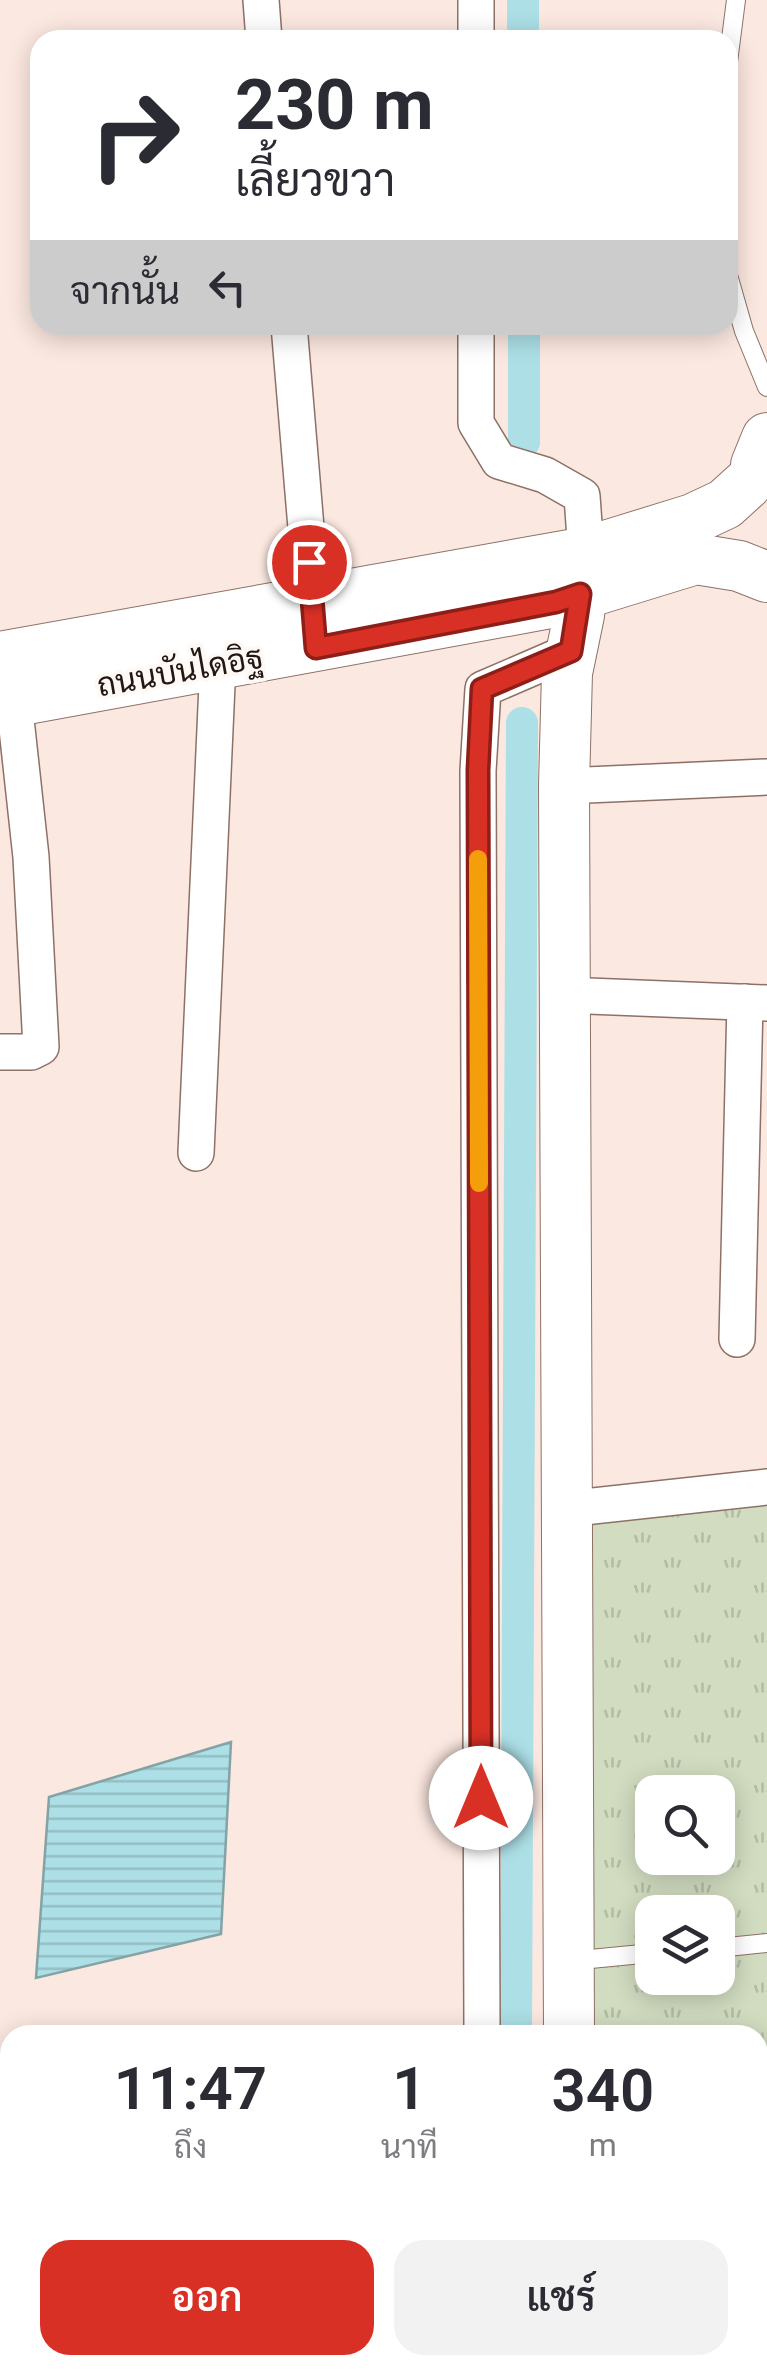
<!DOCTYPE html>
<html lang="th">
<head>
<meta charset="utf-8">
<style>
  :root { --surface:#fff; --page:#f2f2f3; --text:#2b2b33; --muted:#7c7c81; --accent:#d93025 }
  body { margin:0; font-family:Roboto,Sarabun,sans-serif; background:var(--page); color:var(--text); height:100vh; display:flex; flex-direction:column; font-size:38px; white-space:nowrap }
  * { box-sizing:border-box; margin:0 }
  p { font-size:32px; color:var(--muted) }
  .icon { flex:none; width:55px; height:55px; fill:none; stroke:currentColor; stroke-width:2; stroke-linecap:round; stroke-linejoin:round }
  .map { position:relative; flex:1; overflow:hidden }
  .panel { position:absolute; left:0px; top:2025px; width:768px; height:350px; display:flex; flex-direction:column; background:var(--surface); border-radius:30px 30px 0 0; box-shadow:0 5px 25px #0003 }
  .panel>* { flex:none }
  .guide { position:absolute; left:30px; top:30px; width:708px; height:305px; border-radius:30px; box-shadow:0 5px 25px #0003; background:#fff; color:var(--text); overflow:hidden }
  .controls { position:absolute; left:635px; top:1775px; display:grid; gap:20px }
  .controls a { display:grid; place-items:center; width:100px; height:100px; border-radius:20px; background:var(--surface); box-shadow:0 5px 25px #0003; font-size:50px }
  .pin { position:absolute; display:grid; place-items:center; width:85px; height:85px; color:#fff; margin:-42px; border:5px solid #fff; border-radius:50%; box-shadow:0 2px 10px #0007 }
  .me { position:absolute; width:110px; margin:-55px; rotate:0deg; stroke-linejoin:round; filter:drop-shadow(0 0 8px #0008) }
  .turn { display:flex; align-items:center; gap:35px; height:210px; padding:0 40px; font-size:45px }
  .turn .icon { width:130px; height:130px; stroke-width:2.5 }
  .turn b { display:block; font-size:70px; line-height:85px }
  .then { display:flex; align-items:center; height:95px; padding:0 40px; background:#0003; gap:20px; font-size:38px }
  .eta { display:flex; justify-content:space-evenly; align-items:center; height:170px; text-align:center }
  .eta b { font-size:60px; font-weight:600; line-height:70px }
  .action { display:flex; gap:20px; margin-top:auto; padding:20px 40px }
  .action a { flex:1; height:115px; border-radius:30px; background:var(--accent); color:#fff; font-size:40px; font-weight:600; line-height:115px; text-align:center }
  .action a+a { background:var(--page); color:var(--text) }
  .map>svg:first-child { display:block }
  .grass { fill:url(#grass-tufts); fill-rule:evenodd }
  .water { fill:url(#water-rules); stroke:#83a3a6; stroke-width:2.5 }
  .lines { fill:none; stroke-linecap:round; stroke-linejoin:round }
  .canal { stroke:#acdfe6; stroke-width:32 }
  .lane-casing { stroke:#8d7165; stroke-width:20 }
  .street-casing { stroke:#8d7165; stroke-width:38 }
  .secondary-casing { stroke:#8d7165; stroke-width:52 }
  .lane { stroke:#fff; stroke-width:18 }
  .street { stroke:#fff; stroke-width:35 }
  .secondary { stroke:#fff; stroke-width:50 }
  .route-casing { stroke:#8d1f18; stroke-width:25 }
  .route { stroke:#d93025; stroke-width:18 }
  .slow { stroke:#f59e0b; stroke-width:18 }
  .labels { text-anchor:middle; stroke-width:8; stroke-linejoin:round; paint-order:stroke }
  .street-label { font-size:32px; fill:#221712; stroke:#fff9f6 }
</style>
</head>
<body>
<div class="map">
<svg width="767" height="2375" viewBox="0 0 767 2375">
  <defs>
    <pattern id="grass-tufts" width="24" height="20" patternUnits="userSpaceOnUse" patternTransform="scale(2.5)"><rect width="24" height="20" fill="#d1dcc0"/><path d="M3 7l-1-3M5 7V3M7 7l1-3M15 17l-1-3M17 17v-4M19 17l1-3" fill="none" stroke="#b3bca4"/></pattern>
    <pattern id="water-rules" width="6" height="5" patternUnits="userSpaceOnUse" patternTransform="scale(2.5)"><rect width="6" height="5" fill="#acdfe6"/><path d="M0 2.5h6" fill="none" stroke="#94bfc4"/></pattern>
  </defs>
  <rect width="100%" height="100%" fill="#fbe8e0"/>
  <path class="grass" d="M767 1502V2127L758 2128V2035H587L588 1517ZM652 1792H718V1858H652ZM652 1912H718V1978H652Z"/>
  <path class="water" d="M231 1742 221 1934 36 1978 49 1797Z"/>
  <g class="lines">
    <g class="canal">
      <path d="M523 0V40"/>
      <path d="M524 325V442"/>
      <path d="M516 2035 522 723"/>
      <path d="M514 2375V2365"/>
    </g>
    <g class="lane-casing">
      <g id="lane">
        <path d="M728 62 736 0"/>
        <path d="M728 275 744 331 767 387"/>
        <path d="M718 1948 767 1943"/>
        <path d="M570 1961 652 1953"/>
      </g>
    </g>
    <g class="street-casing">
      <g id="street">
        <path d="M261 0 264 40"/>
        <path d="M476 0V40"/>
        <path d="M289 325 314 623"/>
        <path d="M476 325V423L499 461 545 475 582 496 586 552"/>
        <path d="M564 786 767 777"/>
        <path d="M563 995 766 1003"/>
        <path d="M0 1052H31L41 1047 31 857 14 701"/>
        <path d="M196 1153 218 662"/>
        <path d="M737 1339 745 1002"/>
        <path d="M566 1509 767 1487"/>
        <path d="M482 2035 478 771 483 689 571 651"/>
        <path d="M0 2146 10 2139"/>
        <path d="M481 2375V2365"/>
      </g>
    </g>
    <g class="secondary-casing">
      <g id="secondary">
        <path d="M756 465 767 438"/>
        <path d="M0 657 586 552 693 519 725 504 747 484"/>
        <path d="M0 704 556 602 696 559 739 566 767 577"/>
        <path d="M569 2035 564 786 567 673 579 615 586 552"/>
        <path d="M571 2365V2375"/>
      </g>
    </g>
    <use href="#lane" class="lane"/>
    <use href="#street" class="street"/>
    <use href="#secondary" class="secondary"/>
  </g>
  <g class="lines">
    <g class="route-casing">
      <path id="route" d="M309 562 316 648 556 602 580 594 571 651 482 689 478 770 481 1798"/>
    </g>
    <use href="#route" class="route"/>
    <path class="slow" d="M478 859 479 1183"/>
  </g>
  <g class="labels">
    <g class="street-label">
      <text transform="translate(180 671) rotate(-10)" y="11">ถนนบันไดอิฐ</text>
    </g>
  </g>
</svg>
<div class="controls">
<a><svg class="icon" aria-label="search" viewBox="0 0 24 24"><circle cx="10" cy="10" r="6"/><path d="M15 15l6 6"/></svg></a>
<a><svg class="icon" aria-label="layers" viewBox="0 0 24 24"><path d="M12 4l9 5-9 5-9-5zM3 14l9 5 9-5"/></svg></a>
</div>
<div class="pin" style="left:309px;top:562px;background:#d93025"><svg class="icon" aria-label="arrive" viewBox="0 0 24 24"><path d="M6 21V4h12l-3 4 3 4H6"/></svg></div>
<svg class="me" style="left:481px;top:1798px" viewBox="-20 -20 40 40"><circle r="19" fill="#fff"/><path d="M0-13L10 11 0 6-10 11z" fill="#d93025"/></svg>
<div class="guide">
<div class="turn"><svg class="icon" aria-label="right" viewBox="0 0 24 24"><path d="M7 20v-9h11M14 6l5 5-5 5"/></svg><div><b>230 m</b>เลี้ยวขวา</div></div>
<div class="then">จากนั้น<svg class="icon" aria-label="left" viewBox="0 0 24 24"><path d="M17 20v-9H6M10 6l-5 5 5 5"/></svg></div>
</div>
<section class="panel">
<div class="eta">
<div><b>11:47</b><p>ถึง</p></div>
<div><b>1</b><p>นาที</p></div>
<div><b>340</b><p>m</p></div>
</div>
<div class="action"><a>ออก</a><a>แชร์</a></div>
</section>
</div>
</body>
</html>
